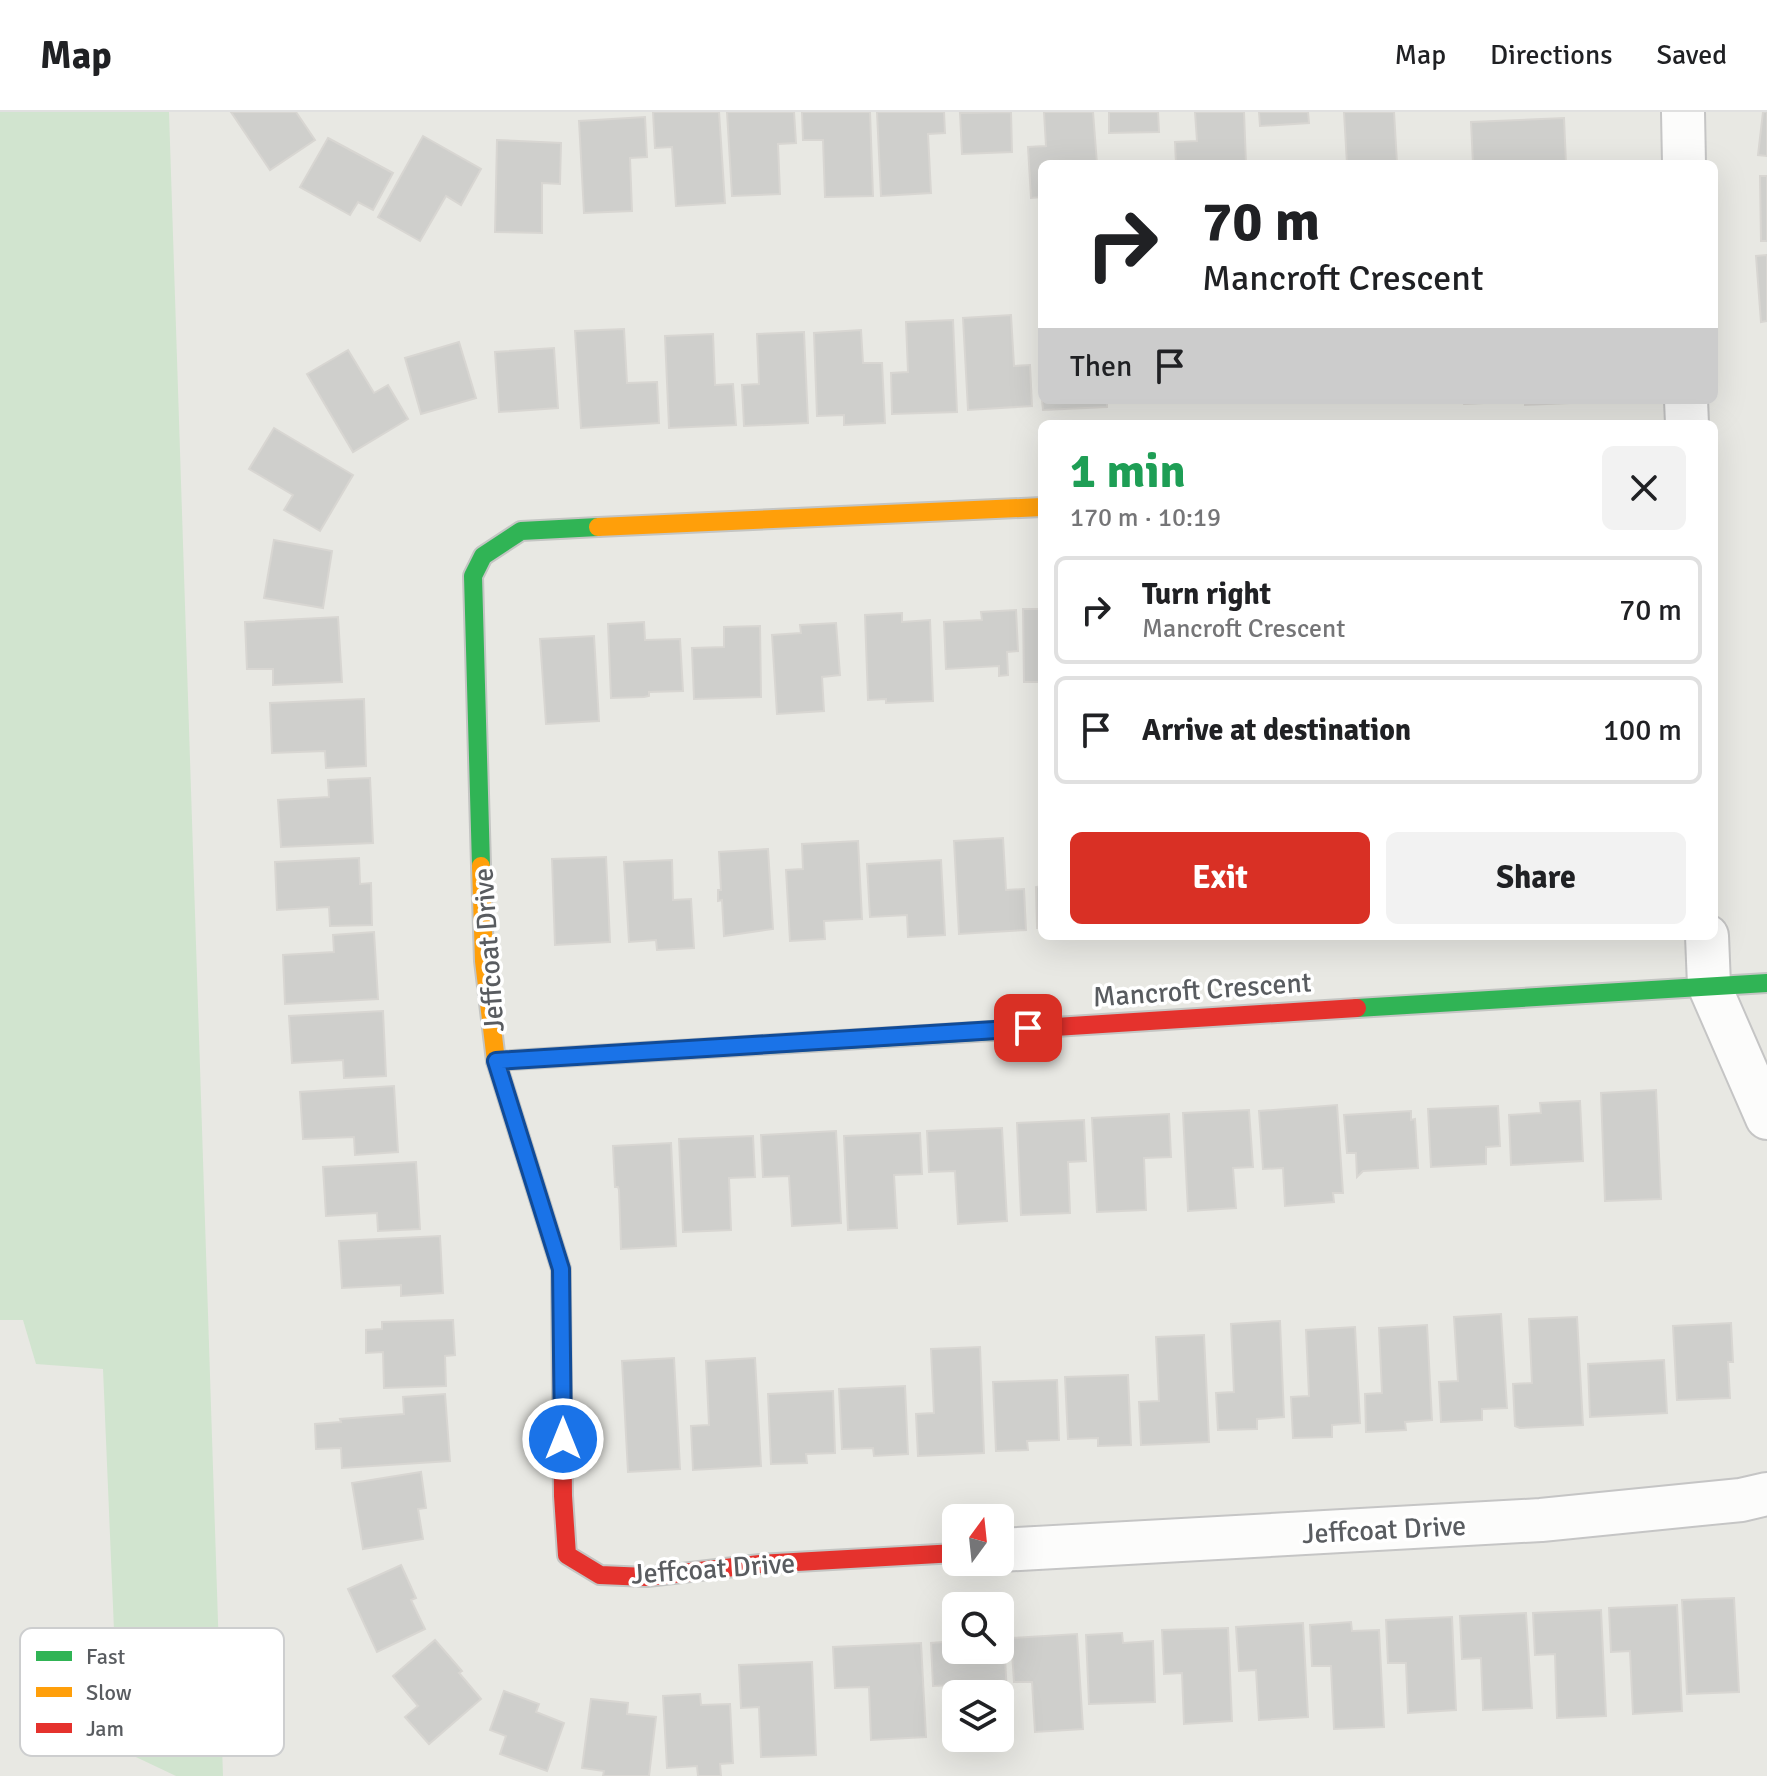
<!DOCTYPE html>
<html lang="en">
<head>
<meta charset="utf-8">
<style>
  :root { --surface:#fff; --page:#f2f2f2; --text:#202124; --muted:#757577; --line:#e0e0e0; --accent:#d93025 }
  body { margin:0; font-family:Signika,sans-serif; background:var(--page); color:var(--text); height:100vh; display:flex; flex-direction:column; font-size:30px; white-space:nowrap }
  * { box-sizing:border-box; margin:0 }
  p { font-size:26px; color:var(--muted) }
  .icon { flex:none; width:44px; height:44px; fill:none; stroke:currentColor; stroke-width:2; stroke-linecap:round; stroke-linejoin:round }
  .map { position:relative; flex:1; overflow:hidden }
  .drawer { position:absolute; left:1038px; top:308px; width:680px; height:520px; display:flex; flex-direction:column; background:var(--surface); border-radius:12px; box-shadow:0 8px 32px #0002 }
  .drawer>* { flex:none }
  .guide { position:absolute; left:1038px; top:48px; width:680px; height:244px; border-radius:12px; box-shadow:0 8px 32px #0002; background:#fff; color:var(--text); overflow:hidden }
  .needle { width:52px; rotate:15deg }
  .controls { position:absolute; left:942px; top:1392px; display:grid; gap:16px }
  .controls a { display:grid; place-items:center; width:72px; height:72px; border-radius:12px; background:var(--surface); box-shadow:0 8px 32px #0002; font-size:40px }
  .pin { position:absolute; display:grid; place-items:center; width:68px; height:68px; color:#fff; margin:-34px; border-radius:16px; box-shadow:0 4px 12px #0006 }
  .me { position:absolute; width:88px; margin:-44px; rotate:0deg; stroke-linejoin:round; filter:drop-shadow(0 0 6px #0008) }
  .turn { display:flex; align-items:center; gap:28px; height:168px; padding:0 32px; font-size:36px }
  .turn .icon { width:104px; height:104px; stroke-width:2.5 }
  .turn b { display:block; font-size:56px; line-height:68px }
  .then { display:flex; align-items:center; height:76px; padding:0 32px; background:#0003; gap:16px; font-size:30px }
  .round { display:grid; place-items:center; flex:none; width:84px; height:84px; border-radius:12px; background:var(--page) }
  .headline { display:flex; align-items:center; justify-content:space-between; height:136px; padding:0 32px }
  h1 { font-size:48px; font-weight:700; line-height:60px; color:#1e9e55 }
  .button { display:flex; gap:16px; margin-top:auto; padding:16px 32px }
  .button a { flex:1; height:92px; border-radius:12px; background:var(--accent); color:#fff; font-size:32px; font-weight:700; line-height:92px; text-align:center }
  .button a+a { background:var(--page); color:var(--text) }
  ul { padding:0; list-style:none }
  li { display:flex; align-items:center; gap:24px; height:108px; margin:0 16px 12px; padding:0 16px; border:4px solid var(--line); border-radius:12px }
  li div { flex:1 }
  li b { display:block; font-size:30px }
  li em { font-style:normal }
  header { display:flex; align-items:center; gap:48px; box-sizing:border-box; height:112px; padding:0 40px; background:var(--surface); border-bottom:2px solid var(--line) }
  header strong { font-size:38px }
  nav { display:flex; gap:44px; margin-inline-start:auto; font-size:28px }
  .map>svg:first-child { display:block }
  .green { fill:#d1e4cf }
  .building { fill:#cfcfcc; stroke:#d8d6d2; stroke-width:2 }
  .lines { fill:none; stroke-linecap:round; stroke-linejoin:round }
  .street-casing { stroke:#c5c5c5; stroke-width:46 }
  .fast-casing { stroke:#c4c5c3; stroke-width:22 }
  .slow-casing { stroke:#c4c5c3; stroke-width:22 }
  .jam-casing { stroke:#c4c5c3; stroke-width:22 }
  .street { stroke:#fcfcfb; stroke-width:42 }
  .fast { stroke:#30b455; stroke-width:18 }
  .slow { stroke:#ff9f0a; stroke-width:18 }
  .jam { stroke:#e5322d; stroke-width:18 }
  .route-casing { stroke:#114b97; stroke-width:20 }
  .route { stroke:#1a73e8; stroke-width:14 }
  .labels { text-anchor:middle; stroke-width:7; stroke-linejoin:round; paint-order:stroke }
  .street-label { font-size:28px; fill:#595c60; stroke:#fff }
  .key { fill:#fff; stroke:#cdcecf; stroke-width:2 }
  .key-label { font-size:22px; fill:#595c60 }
</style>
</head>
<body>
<header>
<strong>Map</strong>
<nav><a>Map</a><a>Directions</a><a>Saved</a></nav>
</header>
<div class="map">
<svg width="1767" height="1664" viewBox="0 0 1767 1664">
  <rect width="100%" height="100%" fill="#e8e8e3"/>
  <path class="green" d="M0 0H169L223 1664H176L119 1637 103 1257 36 1252 23 1208H0Z"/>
  <g class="building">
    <path d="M231 0H296L315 28 270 58Z"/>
    <path d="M653 0H719L725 91 676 94 672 35 655 36Z"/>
    <path d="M727 0H794L796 31 778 32 780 82 732 84Z"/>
    <path d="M802 0H870L873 84 825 85 823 28H803Z"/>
    <path d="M877 0H944L945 21 928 22 931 81 881 84Z"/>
    <path d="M1011 0 1012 40 962 42 960 1Z"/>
    <path d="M1044 0H1093L1097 52H1042V85L1031 86 1028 35 1046 34Z"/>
    <path d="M1109 0H1158L1159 20 1109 21Z"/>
    <path d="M1195 0H1244L1246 52H1176L1175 30 1197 29Z"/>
    <path d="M1259 0H1308L1309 11 1260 14Z"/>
    <path d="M1344 0H1394L1397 51 1347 52Z"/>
    <path d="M1763 0H1767V44L1758 43Z"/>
    <path d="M645 5 647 45 630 46 632 99 584 101 579 9Z"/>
    <path d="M1564 6 1566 52H1473L1471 10Z"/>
    <path d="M423 24 481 57 461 93 446 84 420 129 378 105Z"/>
    <path d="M328 26 393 61 373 98 358 90 350 103 300 75Z"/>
    <path d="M497 28 561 31 560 72 542 71V121L495 120Z"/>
    <path d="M1760 64H1767V129H1761Z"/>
    <path d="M1767 143V209L1761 210 1756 144Z"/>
    <path d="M1011 203 1014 254 1030 253 1032 294 968 298 963 206Z"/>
    <path d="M953 208 957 300 892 302 891 261 908 260 906 210Z"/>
    <path d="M624 217 627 271 657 270 659 311 581 316 575 219Z"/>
    <path d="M861 218 863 251H882L885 311 844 313V303L817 304 814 221Z"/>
    <path d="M804 220 808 311 744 314 742 273 759 272 757 222Z"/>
    <path d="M713 222 715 273 733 272 736 313 669 316 665 224Z"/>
    <path d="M459 230 476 286 421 302 405 246Z"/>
    <path d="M554 236 558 296 499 300 495 240Z"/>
    <path d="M348 238 374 281 388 273 408 307 353 340 307 262Z"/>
    <path d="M1042 288H1107V295L1043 298Z"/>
    <path d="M1463 288H1567L1568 291 1525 293V289L1464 292Z"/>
    <path d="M274 316 353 363 320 419 284 398 293 383 249 357Z"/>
    <path d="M274 428 332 439 323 496 264 486Z"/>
    <path d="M1023 497H1042V570H1024Z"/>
    <path d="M1016 498 1018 539 1007 540 1008 563 999 564V554L946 557 944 510 982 508 981 500Z"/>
    <path d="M902 501V510L930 508 933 589 886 591V587L868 588 865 503Z"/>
    <path d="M338 505 342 570 273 573V557H247L245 510Z"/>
    <path d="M644 510 645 528 680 527 683 579 649 580V584L644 585 611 586 608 512Z"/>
    <path d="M836 511 840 563 822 565 824 599 777 602 772 523 801 521 800 513Z"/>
    <path d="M760 514 761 585 694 587 692 536 724 535V515Z"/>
    <path d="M594 524 599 609 546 612 540 527Z"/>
    <path d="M364 587 366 654 326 656 325 639 272 641 270 591Z"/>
    <path d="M370 666 373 731 281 735 278 688 329 685 328 668Z"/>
    <path d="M1003 726 1006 778 1024 777 1026 818 959 822 954 729Z"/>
    <path d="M858 729 862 807 824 809 825 827 790 829 786 758 803 757 802 732Z"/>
    <path d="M768 737 773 817 724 824 722 788 718 789V778H721L719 740Z"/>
    <path d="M606 745 610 830 555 833 552 747Z"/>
    <path d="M359 746 360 772 371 771 372 813 330 814 329 795 277 798 275 750Z"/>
    <path d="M672 748 673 788 691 787 694 836 657 838 656 828 629 830 624 750Z"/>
    <path d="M941 748 945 823 908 825 907 803 870 805 867 752Z"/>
    <path d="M1042 774V816H1037L1036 775Z"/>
    <path d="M374 820 378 887 285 892 283 843 334 840 333 823Z"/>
    <path d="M383 899 386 964 344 966 343 948 292 951 289 904Z"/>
    <path d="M394 974 398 1040 355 1043 354 1025 303 1027 300 980Z"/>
    <path d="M1656 978 1661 1087 1605 1089 1601 981Z"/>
    <path d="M1580 989 1583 1049 1511 1053 1509 1003 1541 1001 1540 991Z"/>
    <path d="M1337 993 1343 1081H1333L1334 1090 1285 1094 1283 1056 1263 1057 1259 999Z"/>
    <path d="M1498 994 1500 1034 1486 1035V1052L1431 1055 1428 997Z"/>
    <path d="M1249 998 1253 1055 1233 1056 1236 1096 1188 1099 1183 1001Z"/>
    <path d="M1411 999V1008L1415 1007 1418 1056 1363 1059 1357 1065 1356 1041H1347L1344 1003Z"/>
    <path d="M1169 1002 1171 1045 1144 1046 1146 1098 1097 1100 1092 1006Z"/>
    <path d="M1084 1008 1086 1049 1068 1050 1070 1101 1021 1103 1017 1011Z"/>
    <path d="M1002 1016 1007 1109 958 1112 955 1059 929 1060 927 1019Z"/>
    <path d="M836 1019 841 1111 792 1114 789 1064 763 1065 761 1023Z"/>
    <path d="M920 1021 922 1062 894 1063 897 1116 848 1118 844 1024Z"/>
    <path d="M753 1024 755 1065 729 1066 731 1118 683 1120 679 1027Z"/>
    <path d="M671 1031 676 1134 621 1137 619 1078 618 1075H615L613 1034Z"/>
    <path d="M416 1050 420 1117 378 1119 377 1101 326 1104 323 1055Z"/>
    <path d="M440 1124 443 1181 401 1184V1173L342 1176 339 1129Z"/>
    <path d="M1501 1202 1507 1296 1482 1297V1308L1441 1310 1439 1270 1458 1269 1454 1205Z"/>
    <path d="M1577 1205 1583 1313 1520 1316 1515 1314 1513 1272 1532 1271 1529 1207Z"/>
    <path d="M453 1208 455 1243 445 1244 446 1274 384 1276 383 1240 366 1241V1218L382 1217V1210Z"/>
    <path d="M1280 1209 1284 1305 1257 1307V1317L1218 1318 1216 1281 1234 1280 1231 1212Z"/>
    <path d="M1731 1211 1733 1250H1728L1730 1286 1677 1288 1673 1214Z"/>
    <path d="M1427 1213 1432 1308 1405 1310 1406 1318 1366 1320 1365 1282 1382 1281 1379 1216Z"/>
    <path d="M1355 1215 1360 1311 1332 1313V1325L1293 1326 1291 1285 1309 1284 1306 1218Z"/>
    <path d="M1204 1223 1209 1330 1141 1333 1139 1290 1159 1289 1156 1225Z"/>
    <path d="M980 1235 984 1341 918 1344 916 1302 934 1301 931 1237Z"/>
    <path d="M674 1246 680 1357 628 1360 622 1249Z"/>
    <path d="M755 1246 761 1354 693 1358 691 1314 709 1313 706 1249Z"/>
    <path d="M1664 1248 1667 1301 1590 1305 1588 1252Z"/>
    <path d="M1128 1263 1131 1333 1098 1334V1326L1068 1327 1065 1265Z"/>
    <path d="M1057 1268 1059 1328 1027 1329 1028 1338 996 1339 993 1270Z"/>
    <path d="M905 1274 908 1342 874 1344 873 1336 842 1337 839 1277Z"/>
    <path d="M833 1279 835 1341 806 1342 807 1351 771 1352 768 1282Z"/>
    <path d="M445 1282 450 1349 342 1356 341 1336 316 1337 315 1312 341 1310 340 1307 404 1302 403 1285Z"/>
    <path d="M421 1360 426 1396 418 1397 423 1427 363 1437 352 1371Z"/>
    <path d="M401 1453 416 1486 411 1488 425 1517 377 1540 348 1477Z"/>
    <path d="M1734 1486 1739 1580 1687 1582 1682 1488Z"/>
    <path d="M1677 1493 1682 1599 1633 1602 1630 1539 1611 1540 1609 1496Z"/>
    <path d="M1601 1498 1606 1604 1557 1606 1555 1542 1535 1543 1533 1501Z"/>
    <path d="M1526 1501 1532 1596 1483 1598 1481 1546 1462 1547 1460 1504Z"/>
    <path d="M1452 1505 1456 1598 1408 1601 1406 1551H1388L1386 1508Z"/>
    <path d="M1351 1510 1352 1519 1379 1518 1384 1615 1334 1617 1331 1554H1312L1310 1513Z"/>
    <path d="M1303 1511 1308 1605 1259 1608 1256 1558 1239 1559 1236 1515Z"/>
    <path d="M1228 1516 1232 1609 1184 1612 1182 1561 1164 1562 1162 1518Z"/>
    <path d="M1122 1521 1123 1531 1153 1529 1155 1590 1089 1592 1086 1523Z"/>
    <path d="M1077 1522 1083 1617 1035 1620 1032 1570H1014L1011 1526Z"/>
    <path d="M1000 1527H1004L1009 1621 1000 1622V1582H956V1624H954L951 1573 933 1574 931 1531 956 1529V1538H1000Z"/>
    <path d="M435 1528 462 1559 459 1561 481 1587 429 1632 405 1605 418 1594 393 1564Z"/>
    <path d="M921 1531 926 1625 871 1628 869 1575 835 1576 833 1535Z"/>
    <path d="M812 1550 816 1643 761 1645 759 1595 741 1596 739 1553Z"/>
    <path d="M504 1579 539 1592 536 1600 564 1611 547 1659 500 1642 506 1624 490 1618Z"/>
    <path d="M700 1582 701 1593 730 1592 733 1651 720 1652 721 1664H698L697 1654 667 1656 663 1584Z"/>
    <path d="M591 1587 628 1591 627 1602 656 1605 649 1664H603L604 1659 582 1656Z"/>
  </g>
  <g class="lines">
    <g class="street-casing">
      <g id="street">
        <path d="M1683 0 1684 52"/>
        <path d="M1686 288 1687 312"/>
        <path d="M1707 824 1709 873 1767 1006"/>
        <path d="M1000 1438 1541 1408 1741 1388 1767 1382"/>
      </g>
    </g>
    <g class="fast-casing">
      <g id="fast">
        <path d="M481 754 473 464 483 444 521 419 598 415"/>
        <path d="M1357 896 1767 871"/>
        <path d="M496 949 991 919"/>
      </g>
    </g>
    <g class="slow-casing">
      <g id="slow">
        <path d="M598 415 1042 395"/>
        <path d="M481 754 484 849 496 949 561 1157V1181"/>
      </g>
    </g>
    <g class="jam-casing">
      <g id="jam">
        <path d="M991 919 1357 896"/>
        <path d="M561 1181 563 1384 567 1443 600 1463 647 1465 760 1452 956 1441"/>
      </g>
    </g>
    <use href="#street" class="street"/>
    <use href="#fast" class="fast"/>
    <use href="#slow" class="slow"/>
    <use href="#jam" class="jam"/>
  </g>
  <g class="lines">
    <g class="route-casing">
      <path id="route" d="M563 1327 561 1157 496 949 1028 916"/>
    </g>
    <use href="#route" class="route"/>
  </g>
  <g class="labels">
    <g class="street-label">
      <text transform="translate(488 838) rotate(-94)" y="10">Jeffcoat Drive</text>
      <text transform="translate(1202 877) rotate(-4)" y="10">Mancroft Crescent</text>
      <text transform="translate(1384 1417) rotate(-3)" y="10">Jeffcoat Drive</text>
      <text transform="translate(713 1456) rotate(-4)" y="10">Jeffcoat Drive</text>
    </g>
  </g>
  <rect x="20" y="1516" width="264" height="128" rx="12" class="key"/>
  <rect x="36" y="1539" width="36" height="10" fill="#30b455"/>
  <rect x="36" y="1575" width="36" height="10" fill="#ff9f0a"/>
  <rect x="36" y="1611" width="36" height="10" fill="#e5322d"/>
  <g class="key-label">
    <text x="86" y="1552">Fast</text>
    <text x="86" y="1588">Slow</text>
    <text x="86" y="1624">Jam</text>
  </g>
</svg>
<div class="controls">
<a><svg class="needle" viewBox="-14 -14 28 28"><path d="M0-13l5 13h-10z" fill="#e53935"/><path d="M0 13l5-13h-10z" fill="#757577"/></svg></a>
<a><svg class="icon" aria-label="search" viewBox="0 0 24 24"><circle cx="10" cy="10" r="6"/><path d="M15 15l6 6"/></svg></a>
<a><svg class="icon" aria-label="layers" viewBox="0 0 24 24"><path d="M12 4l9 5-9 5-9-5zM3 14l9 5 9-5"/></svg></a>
</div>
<div class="pin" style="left:1028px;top:916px;background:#d93025"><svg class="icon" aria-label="arrive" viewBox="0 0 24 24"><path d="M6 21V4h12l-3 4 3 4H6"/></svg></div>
<svg class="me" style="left:563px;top:1327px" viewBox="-20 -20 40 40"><circle r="17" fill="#1a73e8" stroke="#fff" stroke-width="3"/><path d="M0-11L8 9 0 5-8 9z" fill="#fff"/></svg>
<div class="guide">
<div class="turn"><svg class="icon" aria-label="right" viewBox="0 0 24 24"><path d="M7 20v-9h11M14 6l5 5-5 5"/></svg><div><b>70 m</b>Mancroft Crescent</div></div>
<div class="then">Then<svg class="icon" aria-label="arrive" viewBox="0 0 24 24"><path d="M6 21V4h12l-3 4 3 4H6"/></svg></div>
</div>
<section class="drawer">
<div class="headline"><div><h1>1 min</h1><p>170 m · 10:19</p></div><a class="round"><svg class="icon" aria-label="close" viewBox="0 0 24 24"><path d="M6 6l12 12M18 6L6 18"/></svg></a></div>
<ul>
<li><svg class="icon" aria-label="right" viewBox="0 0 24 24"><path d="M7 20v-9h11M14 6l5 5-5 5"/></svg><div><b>Turn right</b><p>Mancroft Crescent</p></div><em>70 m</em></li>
<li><svg class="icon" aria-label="arrive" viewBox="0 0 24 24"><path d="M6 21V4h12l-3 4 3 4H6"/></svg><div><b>Arrive at destination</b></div><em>100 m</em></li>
</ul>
<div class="button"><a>Exit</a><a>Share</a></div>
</section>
</div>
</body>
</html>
